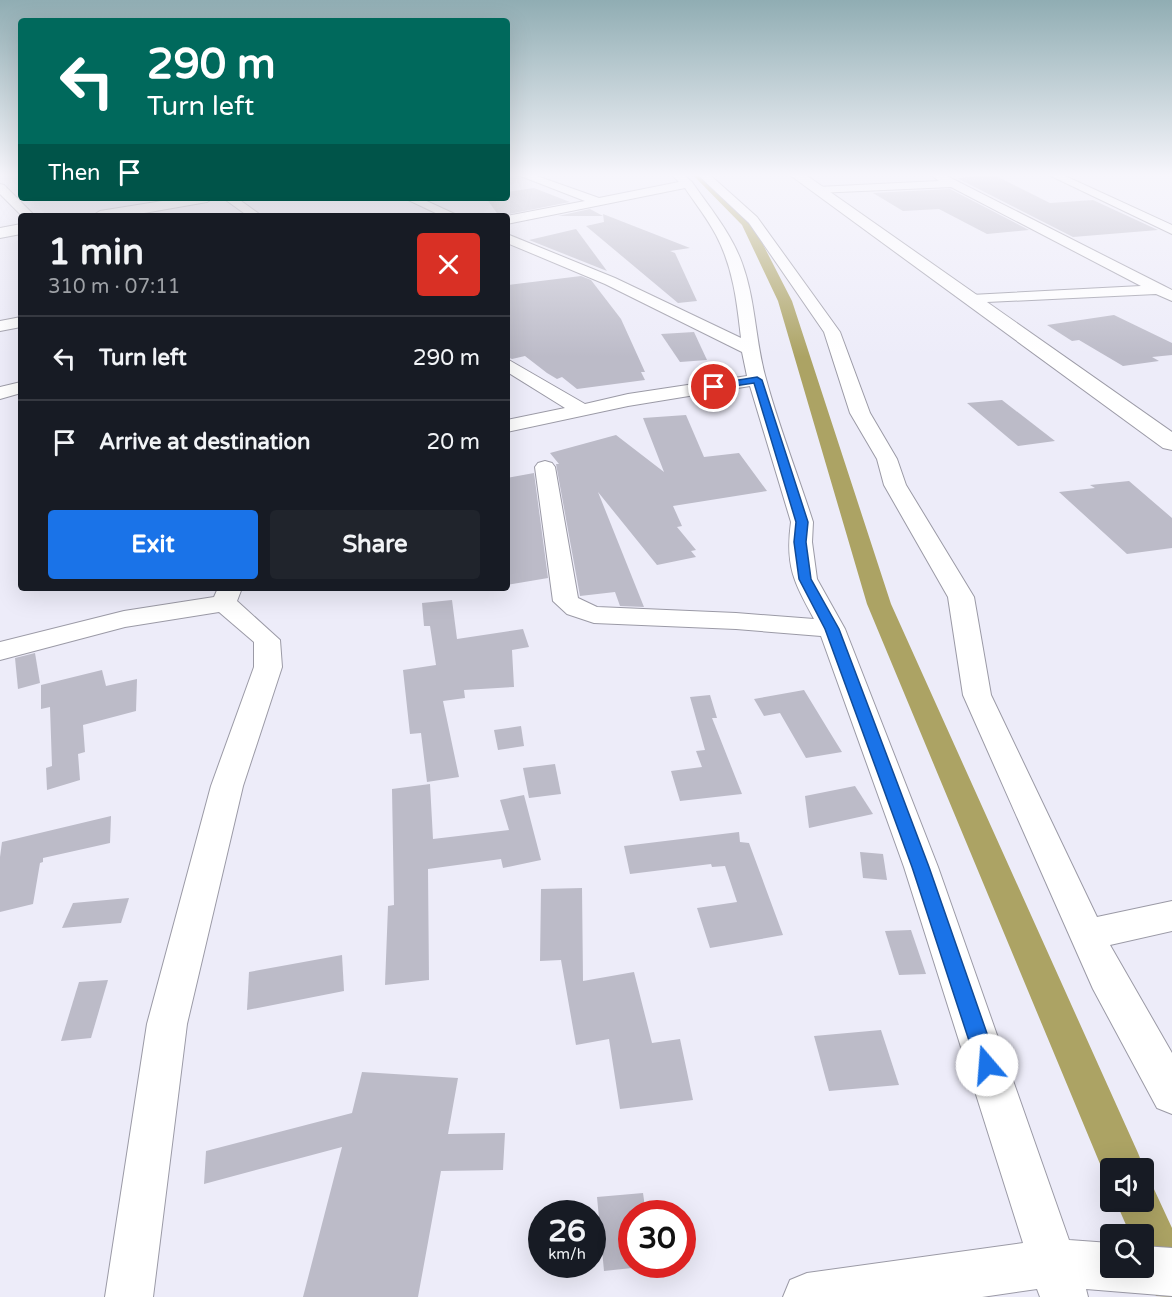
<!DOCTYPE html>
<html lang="en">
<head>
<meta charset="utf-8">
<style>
  :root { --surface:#171b24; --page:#20242c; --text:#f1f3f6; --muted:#9ea1a6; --line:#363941; --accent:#1a73e8 }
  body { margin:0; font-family:"Varela Round",sans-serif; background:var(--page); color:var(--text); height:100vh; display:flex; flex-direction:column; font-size:22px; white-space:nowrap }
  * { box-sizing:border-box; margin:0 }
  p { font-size:20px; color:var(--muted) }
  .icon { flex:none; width:33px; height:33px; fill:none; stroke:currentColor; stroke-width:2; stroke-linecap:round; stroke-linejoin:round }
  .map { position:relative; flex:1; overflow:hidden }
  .side { position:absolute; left:18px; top:213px; width:492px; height:378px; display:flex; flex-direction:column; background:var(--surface); border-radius:6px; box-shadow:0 6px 24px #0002 }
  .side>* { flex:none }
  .guide { position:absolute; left:18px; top:18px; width:492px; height:183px; border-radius:6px; box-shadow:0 6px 24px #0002; background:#00695c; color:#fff; overflow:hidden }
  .controls { position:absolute; left:1100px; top:1158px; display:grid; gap:12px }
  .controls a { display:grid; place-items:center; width:54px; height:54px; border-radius:6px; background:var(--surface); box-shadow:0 6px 24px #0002; font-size:30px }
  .speed { position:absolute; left:528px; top:1200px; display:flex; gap:12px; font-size:30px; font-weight:700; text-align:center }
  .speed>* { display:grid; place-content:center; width:78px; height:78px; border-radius:50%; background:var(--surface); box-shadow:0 6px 24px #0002; line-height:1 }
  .speed small { font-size:15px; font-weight:400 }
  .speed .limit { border:9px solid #d22; background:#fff; color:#111 }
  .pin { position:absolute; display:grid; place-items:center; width:51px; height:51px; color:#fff; margin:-26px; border:3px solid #fff; border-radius:50%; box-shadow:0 2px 6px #0007 }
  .me { position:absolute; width:66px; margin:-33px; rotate:342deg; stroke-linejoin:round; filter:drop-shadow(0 0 4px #0008) }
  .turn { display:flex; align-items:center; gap:21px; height:126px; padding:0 30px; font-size:27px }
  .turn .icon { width:78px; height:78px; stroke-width:2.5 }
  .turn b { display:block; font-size:42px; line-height:51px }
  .then { display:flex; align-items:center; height:57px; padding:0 30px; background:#0003; gap:12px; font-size:22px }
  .round { display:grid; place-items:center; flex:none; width:63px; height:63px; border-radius:6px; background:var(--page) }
  .headline { display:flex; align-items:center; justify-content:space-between; height:102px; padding:0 30px }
  h1 { font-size:36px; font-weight:700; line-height:45px }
  .cta { display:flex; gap:12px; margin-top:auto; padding:12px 30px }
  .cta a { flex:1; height:69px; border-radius:6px; background:var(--accent); color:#fff; font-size:24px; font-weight:700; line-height:69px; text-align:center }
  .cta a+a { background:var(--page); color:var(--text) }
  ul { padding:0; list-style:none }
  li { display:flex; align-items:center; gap:18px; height:84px; padding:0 30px; border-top:2px solid var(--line) }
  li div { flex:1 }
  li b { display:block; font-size:22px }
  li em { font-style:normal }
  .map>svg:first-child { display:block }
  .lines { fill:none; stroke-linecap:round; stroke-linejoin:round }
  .canal { fill:#aca364; fill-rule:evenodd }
  .building { fill:#bcbbc8 }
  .minor-casing { stroke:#9b9aa6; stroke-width:2 }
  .secondary-casing { stroke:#9b9aa6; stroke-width:2 }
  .trunk-casing { stroke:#9b9aa6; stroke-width:2 }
  .minor { fill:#fff; fill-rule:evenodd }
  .secondary { fill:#fff; fill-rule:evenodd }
  .trunk { fill:#fff; fill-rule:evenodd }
  .route { fill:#1a73e8; stroke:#114b97; stroke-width:1.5 }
</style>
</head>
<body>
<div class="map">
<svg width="1172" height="1297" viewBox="0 0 1172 1297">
  <rect width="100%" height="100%" fill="#edecf9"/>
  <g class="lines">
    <g class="canal">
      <path d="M693 175H704L751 221 792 301 891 604 1138 1153 1144 1168 1143 1171V1168H1110V1184L1108 1183 867 604 778 301 742 225Z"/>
      <path d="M1143 1182 1153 1187 1172 1228V1297L1156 1296 1143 1266V1234H1130L1116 1202H1143Z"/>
    </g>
  </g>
  <g class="building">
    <path d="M994 175 1050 203 1093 200 1158 230 1073 237 957 178Z"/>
    <path d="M534 188 570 202 499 216 486 198H507V192Z"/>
    <path d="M950 189 1029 230 987 234 939 209 903 211 873 193Z"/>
    <path d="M590 209 603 216H558Z"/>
    <path d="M603 214 690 248 670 251 675 253 697 301 678 303 586 226 604 222Z"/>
    <path d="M576 229 607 271 529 240Z"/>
    <path d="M581 276 591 280 621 319 645 372H641L645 380 577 389 562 377 557 379 547 373 525 356 512 359 507 357V285Z"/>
    <path d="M1114 315 1172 343V355L1152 357 1159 361 1123 366 1079 340 1072 341 1047 325Z"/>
    <path d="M694 332 707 360 680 362 661 334Z"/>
    <path d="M1002 400 1055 441 1018 446 967 403Z"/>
    <path d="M686 415 704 457 739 453 767 491 673 506 682 526 677 527 696 550 691 551 696 557 657 565 598 492 644 607 620 606 615 592 580 596 556 464H559L550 453 616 435 664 472 643 418Z"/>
    <path d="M534 473 548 578 507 585V478Z"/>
    <path d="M1129 481 1172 518V548L1127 554 1059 492 1095 488 1090 485Z"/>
    <path d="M452 600 457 639 523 629 529 647 512 650 514 687 464 690 465 698 443 701 459 777 427 782 421 733 410 734 403 670 436 665 430 626H424L422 603Z"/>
    <path d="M35 653 40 683 18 689 15 658Z"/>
    <path d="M102 670 106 686 137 679 136 711 83 725 85 752 78 754 80 780 47 790 46 768 52 766 50 707 41 709V685Z"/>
    <path d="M804 690 829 731 842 752 806 758 780 713 764 716 754 699Z"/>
    <path d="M710 695 717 718H712L742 794 680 801 671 771 702 767 696 751 705 750 690 697Z"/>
    <path d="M521 726 524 746 498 750 494 730Z"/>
    <path d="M555 764 561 794 529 798 523 768Z"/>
    <path d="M430 784 433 839 509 830 500 800 524 795 541 860 503 868 501 859 428 869 429 980 385 985 388 906 394 905 392 789Z"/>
    <path d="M855 786 873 814 809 828 805 796Z"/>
    <path d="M111 816 110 843 43 858V862L40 863 33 904 0 912V857L2 842Z"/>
    <path d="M739 832 740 842 749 843 783 935 710 948 697 908 737 902 725 866 712 867 711 864 630 874 624 846Z"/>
    <path d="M860 852 883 854 887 880 863 878Z"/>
    <path d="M582 888 583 981 634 972 652 1043 680 1039 693 1100 620 1109 609 1039 576 1045 561 960 540 961 541 889Z"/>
    <path d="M129 898 121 923 62 928 73 903Z"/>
    <path d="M911 930 926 974 899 975 885 931Z"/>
    <path d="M342 955 344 991 247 1010 249 972Z"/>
    <path d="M108 980 91 1038 61 1041 79 982Z"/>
    <path d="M881 1030 899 1085 829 1091 814 1036Z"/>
    <path d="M362 1072 458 1078 448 1134 505 1133 503 1170 441 1171 418 1297H303L342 1147 204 1184 206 1151 352 1113Z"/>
    <path d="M643 1193 646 1214H632V1268L604 1271 597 1197Z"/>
  </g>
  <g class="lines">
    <g class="minor-casing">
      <g id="minor">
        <path d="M518 175H534L599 198 679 182 672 175H684L692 182C710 208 731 233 742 263 756 301 755 341 766 379 779 427 798 475 813 522L812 542 817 579 845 629 938 867 1069 1240 1110 1243V1268H1143V1246L1172 1248V1296L1086 1289 1088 1297H1040L1037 1289 982 1297H783L790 1280 807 1273 1023 1243 904 867 821 636 736 629 594 623 567 614 553 601 535 467 538 463 545 461 552 463 555 467 578 598 597 607 736 613 814 619C794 582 785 566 791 522L750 386 628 406 507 432V420L565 408 507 372V359L585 404 628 394 747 376 742 352 605 284 507 243V234L615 278 741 338C737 302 733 267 716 235 707 218 695 203 685 188L507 224V216L585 201Z"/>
        <path d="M698 175H710L757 217 840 332 870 413 897 459 906 485 974 597 991 695 1097 917 1172 901V931L1110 945 1172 1053V1114L1157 1108 1093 989 963 695 948 597 884 485 877 459 850 413 824 332 749 223Z"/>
        <path d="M931 175H945L1164 286 1172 290V301L1156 294 966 303 963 300 966 297 971 295 1141 286 951 187 817 193 811 190 817 187 939 181Z"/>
        <path d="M1049 175H1063L1172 225V234Z"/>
        <path d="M0 184 4 185 35 216H22L0 194Z"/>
        <path d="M223 198H237L262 216H248Z"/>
        <path d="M404 198H420L459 216H442Z"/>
        <path d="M21 317V327L0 331V321Z"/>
        <path d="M21 382V393L0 399V387Z"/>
        <path d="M218 588H242L237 601 280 640 282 667 243 786 187 1024 153 1297H105L147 1024 211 786 254 667V642L219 612 125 627 0 660V642L124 611 214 597Z"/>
      </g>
    </g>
    <g class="secondary-casing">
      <g id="secondary">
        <path d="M181 198H214L207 202 127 216H92L100 211Z"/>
        <path d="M21 224V234L0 238V228Z"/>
      </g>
    </g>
    <g class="trunk-casing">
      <path id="trunk" d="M790 175H806L1172 432V450L1163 448Z"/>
    </g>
    <use href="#minor" class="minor"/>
    <use href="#secondary" class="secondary"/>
    <use href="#trunk" class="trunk"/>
  </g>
  <linearGradient id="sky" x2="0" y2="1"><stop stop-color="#90adb3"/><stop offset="0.49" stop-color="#f7f6fc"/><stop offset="1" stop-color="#f7f6fc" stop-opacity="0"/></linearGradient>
  <rect width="1172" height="357" fill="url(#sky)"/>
  <path class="route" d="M757 377 762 380 808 522 806 542 811 579 839 629 929 867 998 1065 994 1072 987 1075 980 1072 977 1065 912 867 825 629 799 579 794 542 796 522 754 383 714 389 709 387 714 384Z"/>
</svg>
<div class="controls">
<a><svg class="icon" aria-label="sound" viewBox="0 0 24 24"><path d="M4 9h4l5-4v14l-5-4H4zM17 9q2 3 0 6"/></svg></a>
<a><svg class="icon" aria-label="search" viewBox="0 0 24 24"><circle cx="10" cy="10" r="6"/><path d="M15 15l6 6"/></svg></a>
</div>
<div class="speed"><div>26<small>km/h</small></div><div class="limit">30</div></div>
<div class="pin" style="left:714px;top:387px;background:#d93025"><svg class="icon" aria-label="arrive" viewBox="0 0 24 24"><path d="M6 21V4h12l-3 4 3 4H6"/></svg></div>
<svg class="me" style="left:987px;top:1065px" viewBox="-20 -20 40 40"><circle r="19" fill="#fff"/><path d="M0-13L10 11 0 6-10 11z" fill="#1a73e8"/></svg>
<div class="guide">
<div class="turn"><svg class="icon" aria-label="left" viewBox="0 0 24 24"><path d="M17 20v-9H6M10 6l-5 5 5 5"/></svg><div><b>290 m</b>Turn left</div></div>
<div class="then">Then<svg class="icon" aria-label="arrive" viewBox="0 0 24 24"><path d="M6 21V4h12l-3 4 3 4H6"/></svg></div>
</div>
<section class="side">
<div class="headline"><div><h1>1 min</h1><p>310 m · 07:11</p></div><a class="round" style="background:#d93025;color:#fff"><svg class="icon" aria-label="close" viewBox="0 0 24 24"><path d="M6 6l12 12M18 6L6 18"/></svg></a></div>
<ul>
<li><svg class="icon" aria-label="left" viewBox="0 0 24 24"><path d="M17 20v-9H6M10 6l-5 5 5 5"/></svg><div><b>Turn left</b></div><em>290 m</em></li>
<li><svg class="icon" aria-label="arrive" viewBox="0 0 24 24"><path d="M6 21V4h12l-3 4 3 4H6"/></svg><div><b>Arrive at destination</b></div><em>20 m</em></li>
</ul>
<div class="cta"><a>Exit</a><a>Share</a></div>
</section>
</div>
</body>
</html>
